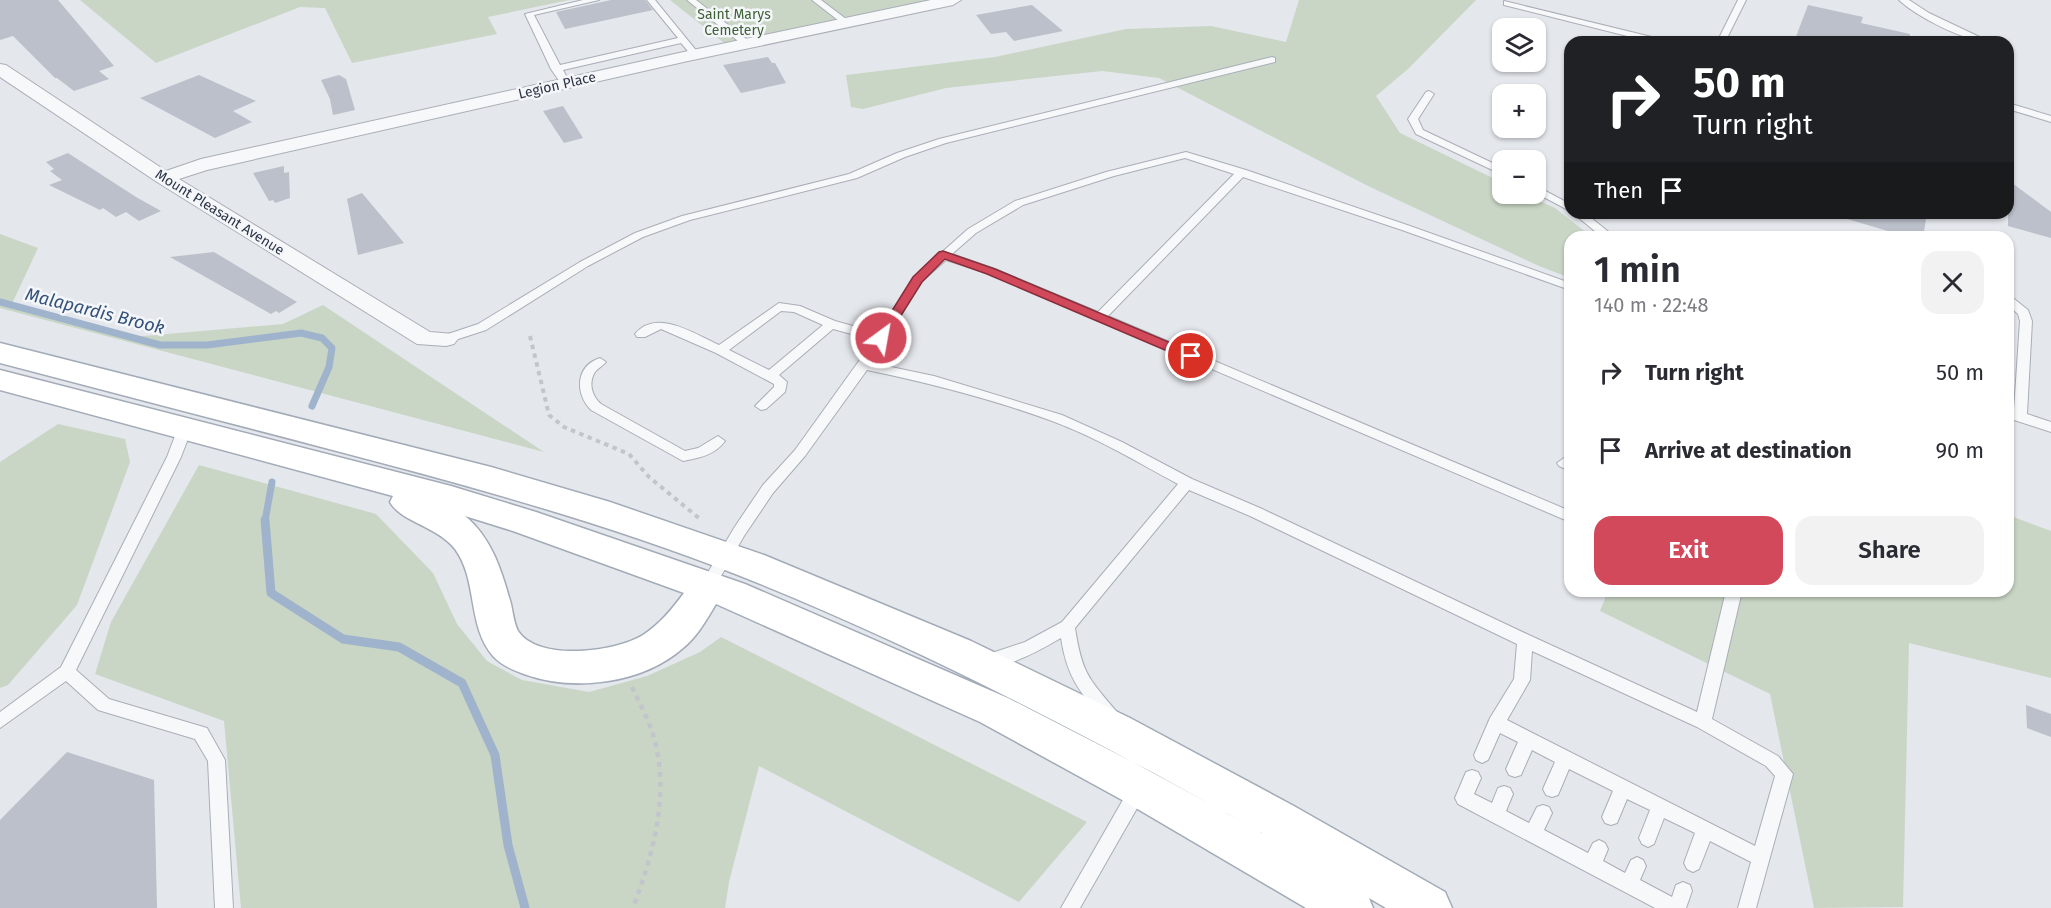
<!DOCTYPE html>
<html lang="en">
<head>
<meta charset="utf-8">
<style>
  :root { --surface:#fff; --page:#f2f2f3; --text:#2b2b33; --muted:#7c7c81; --accent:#d1495b }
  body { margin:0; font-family:"Fira Sans",sans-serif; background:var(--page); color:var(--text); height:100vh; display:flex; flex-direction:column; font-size:22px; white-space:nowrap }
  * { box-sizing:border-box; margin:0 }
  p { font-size:20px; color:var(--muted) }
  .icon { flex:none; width:33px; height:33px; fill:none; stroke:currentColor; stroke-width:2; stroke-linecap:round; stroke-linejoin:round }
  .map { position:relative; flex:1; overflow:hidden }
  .panel { position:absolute; left:1564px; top:231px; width:450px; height:366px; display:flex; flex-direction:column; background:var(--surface); border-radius:18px; box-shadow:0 2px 4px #0004 }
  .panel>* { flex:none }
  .hud { position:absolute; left:1564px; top:36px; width:450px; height:183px; border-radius:18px; box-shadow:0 2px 4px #0004; background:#202124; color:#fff; overflow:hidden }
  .fabs { position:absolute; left:1492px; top:18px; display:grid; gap:12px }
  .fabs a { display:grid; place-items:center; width:54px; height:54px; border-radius:12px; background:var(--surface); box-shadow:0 2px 4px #0004; font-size:30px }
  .pin { position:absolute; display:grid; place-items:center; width:51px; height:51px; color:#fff; margin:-26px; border:3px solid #fff; border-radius:50%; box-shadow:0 2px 6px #0007 }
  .me { position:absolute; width:66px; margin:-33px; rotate:32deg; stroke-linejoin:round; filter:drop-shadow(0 0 4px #0008) }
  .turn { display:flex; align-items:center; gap:21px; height:126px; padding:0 30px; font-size:27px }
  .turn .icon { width:78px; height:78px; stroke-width:2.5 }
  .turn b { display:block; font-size:42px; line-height:51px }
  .then { display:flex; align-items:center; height:57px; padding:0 30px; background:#0003; gap:12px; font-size:22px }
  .round { display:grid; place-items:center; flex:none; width:63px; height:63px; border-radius:18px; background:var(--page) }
  .overview { display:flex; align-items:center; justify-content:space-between; height:102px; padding:0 30px }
  h1 { font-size:36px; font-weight:600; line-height:45px }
  .button { display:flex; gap:12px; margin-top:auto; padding:12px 30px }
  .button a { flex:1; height:69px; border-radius:18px; background:var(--accent); color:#fff; font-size:24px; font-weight:600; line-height:69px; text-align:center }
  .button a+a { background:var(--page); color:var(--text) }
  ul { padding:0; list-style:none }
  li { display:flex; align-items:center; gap:18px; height:78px; padding:0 30px }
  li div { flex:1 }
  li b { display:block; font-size:22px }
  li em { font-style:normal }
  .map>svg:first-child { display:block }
  .green { fill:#c9d6c5 }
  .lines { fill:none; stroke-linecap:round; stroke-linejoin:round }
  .stream-far1 { stroke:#9fb4cc; stroke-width:7 }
  .stream { stroke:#9fb4cc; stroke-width:9 }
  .building { fill:#bbc0ca }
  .lane-casing { stroke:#a9aeb7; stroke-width:2 }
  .street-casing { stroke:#a9aeb7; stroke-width:2 }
  .primary-casing { stroke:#a3abb8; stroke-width:3 }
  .path-far1 { stroke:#c2c5cb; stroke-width:4; stroke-dasharray:4.5 4.5; stroke-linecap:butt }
  .path { stroke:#c2c5cb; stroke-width:4.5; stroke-dasharray:5 5; stroke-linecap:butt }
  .lane { fill:#f7f8fa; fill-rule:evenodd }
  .street { fill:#f7f8fa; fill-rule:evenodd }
  .primary { fill:#fff; fill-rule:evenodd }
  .route { fill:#d1495b; stroke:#882f3b; stroke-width:1.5 }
  .labels { text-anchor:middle; stroke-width:5; stroke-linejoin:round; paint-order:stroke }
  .far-park-label { font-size:14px; fill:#3f6138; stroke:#f4f6f9 }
  .far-street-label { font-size:14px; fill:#2b3445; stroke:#f4f6f9 }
  .water-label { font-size:18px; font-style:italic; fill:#34527a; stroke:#f4f6f9 }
</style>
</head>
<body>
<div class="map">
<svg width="2051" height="908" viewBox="0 0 2051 908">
  <rect width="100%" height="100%" fill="#e4e7ec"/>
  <g class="green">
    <path d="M80 0H569L488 17 497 34 352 63 325 8 300 7 156 63Z"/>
    <path d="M670 0H947L728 46Z"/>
    <path d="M1299 0H1476L1408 69 1376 96 1400 133 1503 183V194H1524L1555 208 1592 237H1570V278L1539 266 1368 186 1159 78 1102 71 946 88 863 109 851 107 846 75 995 57 1126 29 1211 26 1286 42Z"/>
    <path d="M0 234 38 248 11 306 133 337 283 324 323 305 544 452 0 308Z"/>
    <path d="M58 424 125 439 130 462 77 605 8 685 0 688V462Z"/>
    <path d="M199 465 376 514 433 573 457 624 487 661 522 680 589 692 647 676 700 652 721 637 1087 822 1019 902 759 766 729 882 725 908H241L224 721 95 674 111 622Z"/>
    <path d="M2009 513 2011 516 2051 531V678L1909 643 1903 907 1814 908 1770 694 1600 611 1608 591H2008Z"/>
  </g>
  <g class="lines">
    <g class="stream-far1">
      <path d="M0 302 160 345H207L301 333 322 338 332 348 329 367 312 406"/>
      <path d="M265 521 272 482"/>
    </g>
    <path class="stream" d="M265 520 271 593 343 639 399 647 462 683 495 755 508 845 525 908"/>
  </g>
  <g class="building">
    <path d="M0 0H58L114 66 99 71 109 79 74 91 57 78H55L13 36 0 40Z"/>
    <path d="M611 0H645L653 10 565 29 556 12Z"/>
    <path d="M1032 5 1063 31 1014 41 1006 32 991 34 976 15Z"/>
    <path d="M1808 5 1863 17 1861 23 1910 34 1909 42H1794Z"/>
    <path d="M768 57 772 63H775L786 83 741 93 723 65Z"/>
    <path d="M199 75 256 101 233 111 252 122 215 138 140 98Z"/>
    <path d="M339 75 346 79 355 110 333 115 330 99 321 80Z"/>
    <path d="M563 106 583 138 564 143 543 111Z"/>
    <path d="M68 153 136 197 161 211 139 221 126 212 116 217 103 208 100 210 49 185 62 180 50 171 54 169 46 162Z"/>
    <path d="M284 166V173L289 172 290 198 275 203 273 200 269 201 253 173Z"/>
    <path d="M2008 180 2051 212V238L2008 226Z"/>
    <path d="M362 193 404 243 358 255 347 199Z"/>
    <path d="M1845 213H1927L1923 237H1908L1844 218Z"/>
    <path d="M214 252 297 302 279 313 276 311 271 314 170 257Z"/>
    <path d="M2026 705 2051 714V737L2027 728Z"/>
    <path d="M67 752 154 780 157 908H0V820Z"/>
  </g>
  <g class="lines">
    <g class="lane-casing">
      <g id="lane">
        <path d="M583 0H599L534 15 560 65 678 38 647 0H655L699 54 692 56 681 43 563 70 570 83 562 85 551 69 525 14Z"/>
        <path d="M687 0H696L749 41V45H743Z"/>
        <path d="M812 0H821L850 22 843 24Z"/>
        <path d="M1738 0H1746L1725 42H1717Z"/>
        <path d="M1899 0H1909L1929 13 1990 42C1966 42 1917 17 1899 0Z"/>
        <path d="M1504 1 1664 40 1665 42H1651L1504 5Z"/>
        <path d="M1272 57 1275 58V62L946 143 905 157 857 178 690 220 643 237 588 266 486 330 446 343 440 339 442 336 478 324 580 262 635 233 682 216 849 174 897 153 939 139Z"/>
        <path d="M1429 91 1434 94 1418 119 1423 130 1503 168V175L1416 134 1408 119 1426 92Z"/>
        <path d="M2008 103 2051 116V122L2008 109Z"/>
        <path d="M1186 152 1246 170 1410 226 1570 283V290L1402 230 1243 177 1108 316 1570 511V522L987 273 946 260 921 282 872 363 934 376 1062 415 1122 442 1192 479 1260 508 1531 636 1697 712 1726 591H1742L1712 719 1778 756 1793 774 1756 908H1738L1751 862 1710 841 1699 869 1693 872 1687 869 1684 863 1695 833 1664 818 1654 844 1648 847 1642 844 1639 838 1650 810 1627 799 1617 823 1611 825 1605 823 1602 817 1613 791 1569 769 1558 795 1552 797 1546 795 1543 789 1555 762 1532 750 1521 775 1515 777 1509 775 1506 769 1518 742 1500 733 1488 760 1482 763 1476 760 1474 755 1490 718 1514 679 1517 644 1250 516 1189 490 1075 628C1082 673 1088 678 1117 712L1119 717 1117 722 1111 724 1105 722C1080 692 1067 678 1061 638 1044 648 1002 672 983 666L981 661 983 656 1025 642 1062 622 1178 484C1137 462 1096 437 1052 421 992 399 929 383 867 370L805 456 773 493 744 536 713 590 708 592 703 590 700 586 734 528 763 485 795 450 874 340 833 329 779 375 787 382 785 392 766 409 761 410 755 406 774 387V384L716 353 661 329 645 337H637L635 334C657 308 694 334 719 345L779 303 800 306 835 321 878 333 913 278 968 229 1015 201 1106 172ZM1185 158 1234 174 1098 312 995 269 952 254 976 233 1023 205 1114 176ZM781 311 794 312 823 325 769 370 729 350ZM1532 651 1697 727 1766 766 1775 776 1755 846 1507 720 1530 680Z"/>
        <path d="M1536 186 1570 204V211L1536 193Z"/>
        <path d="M1573 213H1585L1615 237H1602Z"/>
        <path d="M2008 294 2028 310 2032 321 2027 414 2051 422V432L2008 418V409L2014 410 2020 321 2018 314 2008 305Z"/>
        <path d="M600 358 606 362C603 366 598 368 595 372 588 383 592 396 601 404L685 451 698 448 718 436 725 441C715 455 699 458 683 461L591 410C575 394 575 366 600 358Z"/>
        <path d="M185 423 192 428 181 457 76 670 109 699 207 728 225 760 233 908H215L208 761 195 739 98 710 66 681 0 728V712L61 667 167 457 178 428Z"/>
        <path d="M1564 458 1570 460V471L1559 466 1557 463Z"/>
        <path d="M1472 770 1478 772 1481 778 1474 794 1492 803 1498 788 1504 786 1510 788 1513 794 1506 811 1529 823 1537 807 1543 805 1549 807 1552 813 1544 830 1588 853 1593 843 1599 840 1605 843 1608 849 1603 861 1625 873 1631 860 1637 857 1643 860 1646 866 1640 880 1672 897 1676 885 1683 882 1690 885 1692 891 1686 908H1655L1458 804 1455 798 1466 772Z"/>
        <path d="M1138 782 1144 784 1147 790 1144 796 1080 908H1061L1132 784Z"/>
      </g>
    </g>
    <g class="street-casing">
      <path id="street" d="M931 0H961L953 5 688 61 207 170 179 179 430 332 454 334 458 339 454 344 446 346 417 344 157 182 0 77V64L6 65 166 171 201 159 688 51Z"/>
    </g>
    <g class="primary-casing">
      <path id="primary" d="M0 343 491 467 610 502 764 555 971 641 1130 718 1292 805 1445 892 1452 908H1386L1369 898 1373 908H1306L1124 801 980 722 716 604C707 619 697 637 683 648 642 684 574 692 524 674 513 670 501 665 493 656 467 626 478 580 455 549 437 526 401 522 390 502L393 496 0 390V370L451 486 536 512 745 584 1008 698 1154 773 1262 833C1092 738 920 647 738 575 605 523 467 485 329 449 219 420 110 392 0 363ZM465 516 513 531 684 593C672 609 660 624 643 635 616 652 538 662 518 631 514 623 513 613 511 604 502 572 492 538 465 516Z"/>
    </g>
    <path class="path-far1" d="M530 336 549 415 564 427 629 454 649 477 700 519"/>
    <path class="path" d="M632 687C640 704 649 720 654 738 670 796 653 853 633 908"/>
    <use href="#lane" class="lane"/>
    <use href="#street" class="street"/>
    <use href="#primary" class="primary"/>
  </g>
  <path class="route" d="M943 251 995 269 1195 353 1197 356 1191 361 1186 359 987 274 945 259 922 282 885 341H876L875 338 913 277 939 252Z"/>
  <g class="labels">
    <g class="far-park-label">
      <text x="734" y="19">Saint Marys<tspan x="734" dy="16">Cemetery</tspan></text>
    </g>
    <g class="far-street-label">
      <text transform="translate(557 85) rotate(-13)" y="5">Legion Place</text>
      <text transform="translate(220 212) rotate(32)" y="5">Mount Pleasant Avenue</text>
    </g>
    <g class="water-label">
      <text transform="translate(95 311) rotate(14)" y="6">Malapardis Brook</text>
    </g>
  </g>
</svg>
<div class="fabs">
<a><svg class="icon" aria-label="layers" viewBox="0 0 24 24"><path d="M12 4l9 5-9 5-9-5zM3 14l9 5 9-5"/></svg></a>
<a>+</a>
<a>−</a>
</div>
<div class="pin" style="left:1191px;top:356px;background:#d93025"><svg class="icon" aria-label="arrive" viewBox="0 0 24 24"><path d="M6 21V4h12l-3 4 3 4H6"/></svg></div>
<svg class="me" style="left:881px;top:338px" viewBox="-20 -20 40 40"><circle r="17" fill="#d1495b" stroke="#fff" stroke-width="3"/><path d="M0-11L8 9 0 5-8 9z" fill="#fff"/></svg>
<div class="hud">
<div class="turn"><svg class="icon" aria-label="right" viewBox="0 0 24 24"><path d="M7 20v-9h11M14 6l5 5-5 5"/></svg><div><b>50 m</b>Turn right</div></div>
<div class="then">Then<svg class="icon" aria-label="arrive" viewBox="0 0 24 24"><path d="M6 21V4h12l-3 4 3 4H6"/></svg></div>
</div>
<section class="panel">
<div class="overview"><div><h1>1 min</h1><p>140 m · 22:48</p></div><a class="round"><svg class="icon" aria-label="close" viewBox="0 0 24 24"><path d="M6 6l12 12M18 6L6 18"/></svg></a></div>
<ul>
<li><svg class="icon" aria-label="right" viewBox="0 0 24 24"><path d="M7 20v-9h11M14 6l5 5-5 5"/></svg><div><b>Turn right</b></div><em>50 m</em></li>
<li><svg class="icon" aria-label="arrive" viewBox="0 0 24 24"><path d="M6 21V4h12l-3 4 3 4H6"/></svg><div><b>Arrive at destination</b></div><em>90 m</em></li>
</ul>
<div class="button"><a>Exit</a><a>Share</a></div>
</section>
</div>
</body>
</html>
